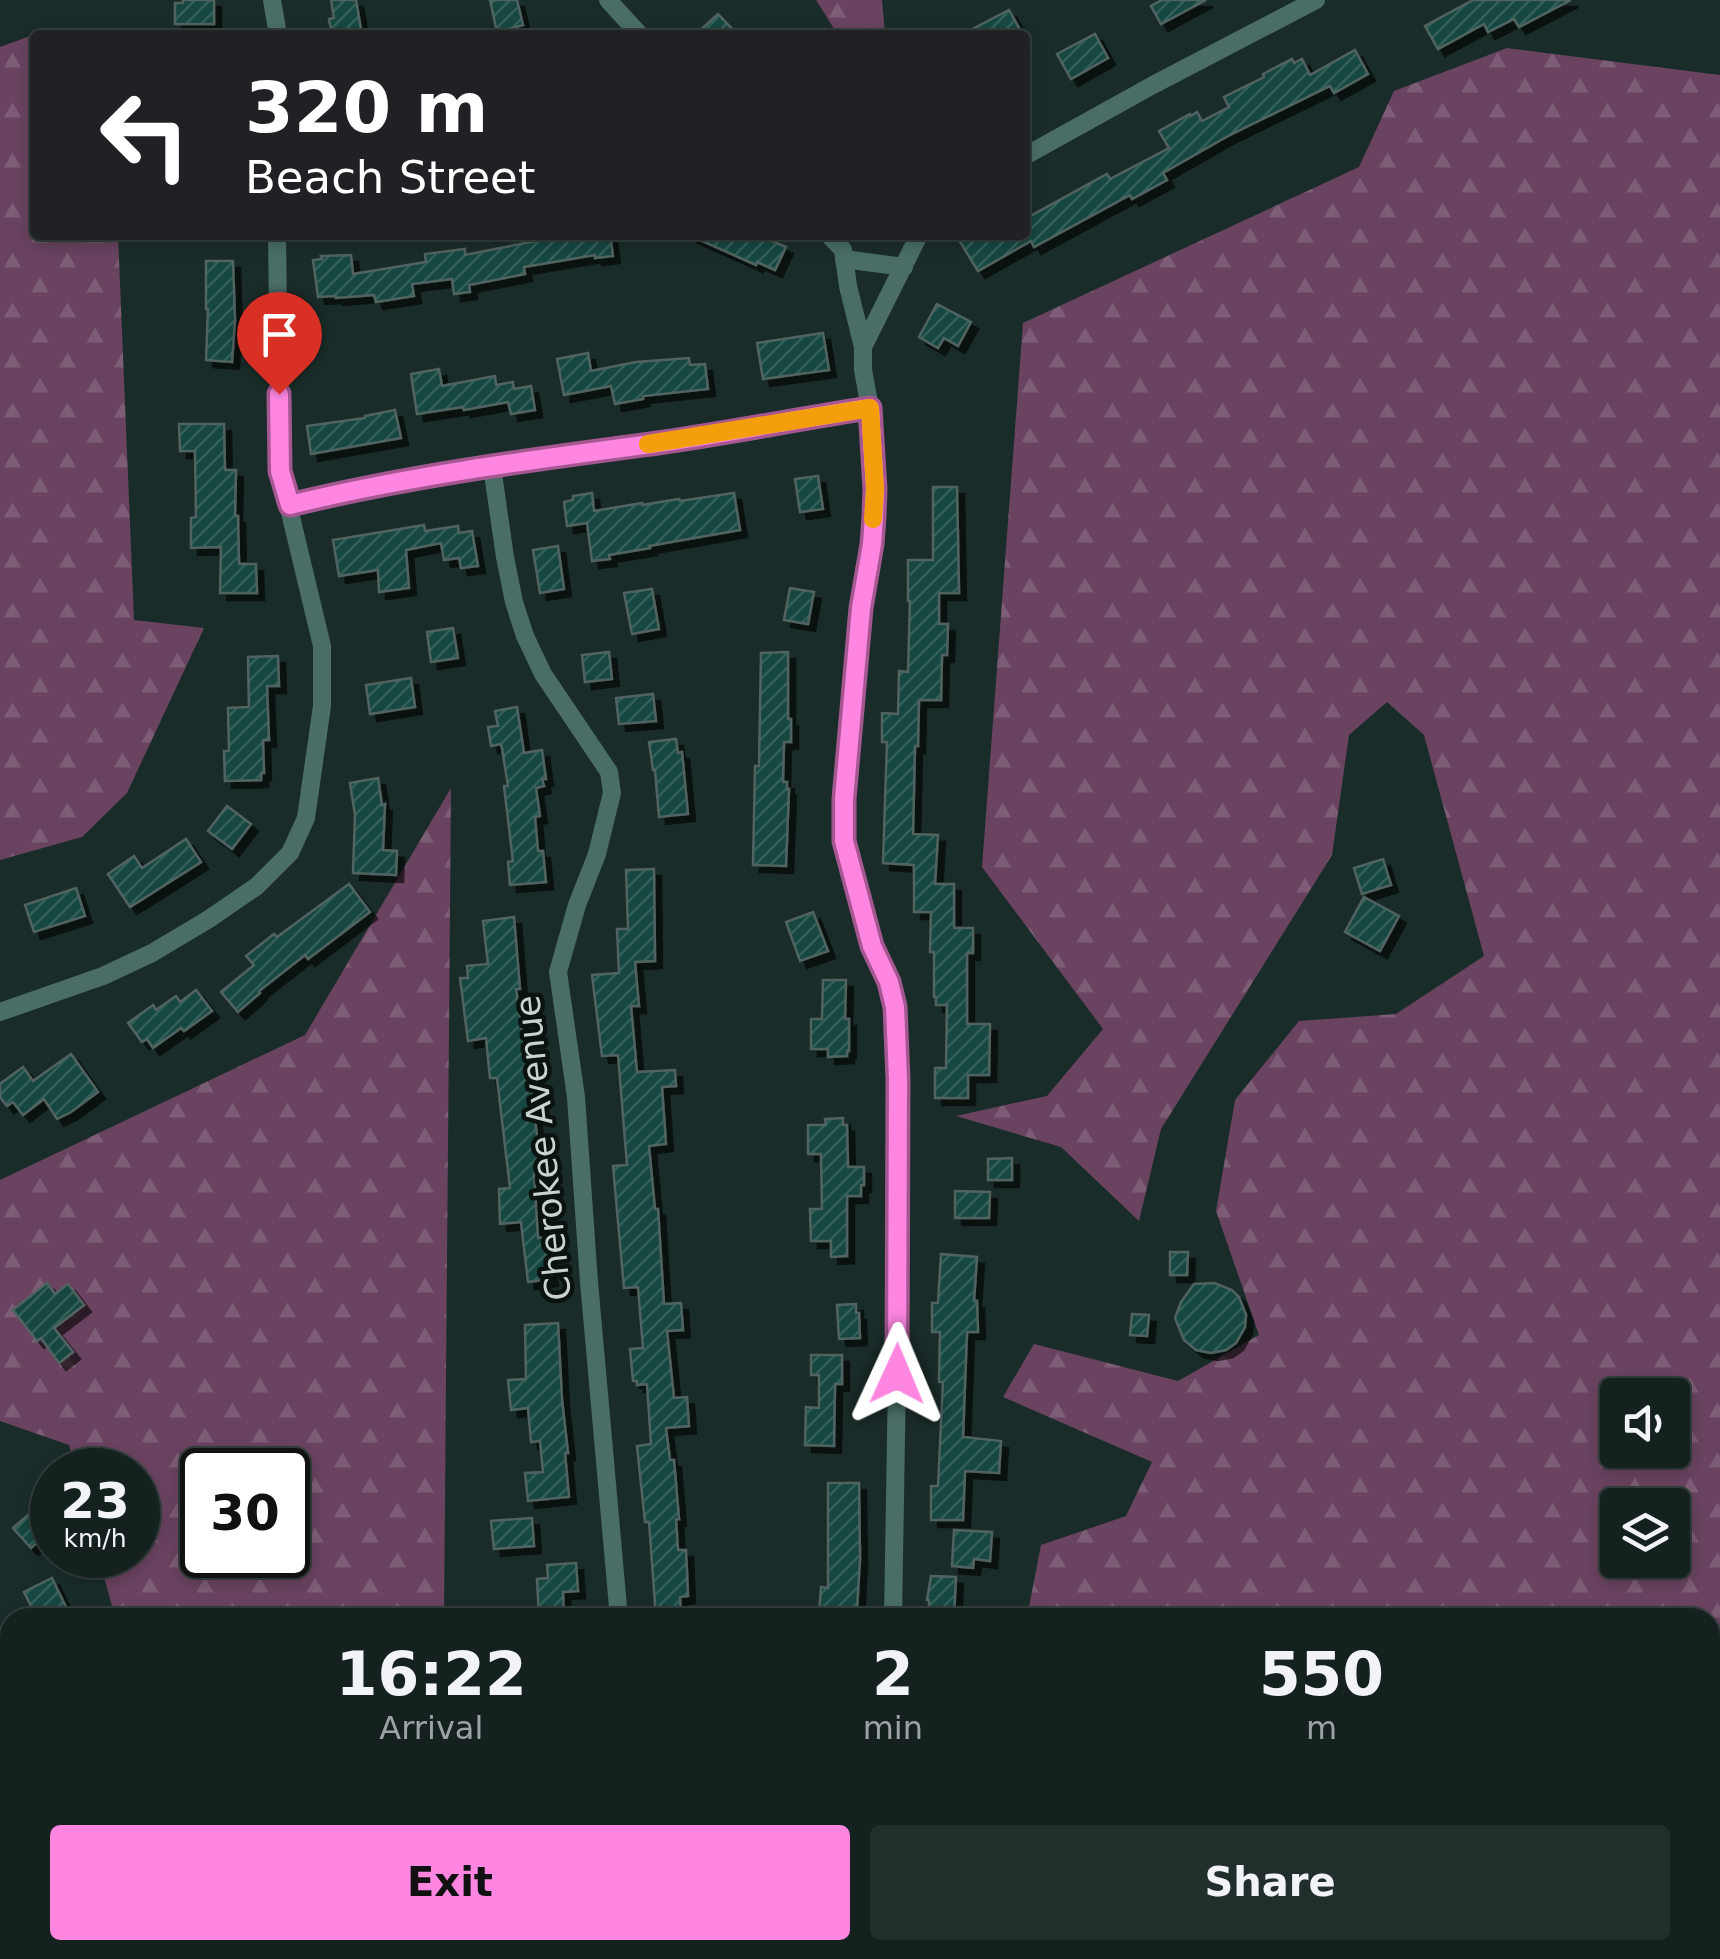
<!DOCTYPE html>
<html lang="en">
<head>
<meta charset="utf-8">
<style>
  :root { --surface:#14211f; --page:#212e2c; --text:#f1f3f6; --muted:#9da3a4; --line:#333e3d; --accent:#fe86e1 }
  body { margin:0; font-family:"DejaVu Sans",sans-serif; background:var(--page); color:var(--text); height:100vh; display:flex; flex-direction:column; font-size:38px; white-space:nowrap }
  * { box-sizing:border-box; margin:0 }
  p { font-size:32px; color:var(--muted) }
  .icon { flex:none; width:55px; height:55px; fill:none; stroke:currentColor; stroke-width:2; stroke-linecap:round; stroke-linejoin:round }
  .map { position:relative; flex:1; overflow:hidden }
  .side { position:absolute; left:0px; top:1608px; width:1720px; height:352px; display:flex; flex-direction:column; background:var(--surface); border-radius:30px 30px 0 0; box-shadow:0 5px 15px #0003,0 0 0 2px var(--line) }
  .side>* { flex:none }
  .hud { position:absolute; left:30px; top:30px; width:1000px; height:210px; border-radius:10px; box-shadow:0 5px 15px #0003,0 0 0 2px var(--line); background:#202124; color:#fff; overflow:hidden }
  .tools { position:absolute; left:1600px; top:1378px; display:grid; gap:20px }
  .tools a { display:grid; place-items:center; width:90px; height:90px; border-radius:10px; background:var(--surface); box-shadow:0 5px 15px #0003,0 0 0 2px var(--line); font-size:50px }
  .speed { position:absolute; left:30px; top:1448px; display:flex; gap:20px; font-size:50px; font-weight:700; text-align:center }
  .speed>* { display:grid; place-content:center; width:130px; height:130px; border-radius:50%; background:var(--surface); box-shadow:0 5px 15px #0003,0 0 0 2px var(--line); line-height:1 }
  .speed small { font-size:25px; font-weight:400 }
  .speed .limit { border:5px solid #111; border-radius:15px; background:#fff; color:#111 }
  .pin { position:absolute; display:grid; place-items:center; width:85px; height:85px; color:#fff; margin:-102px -42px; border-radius:50% 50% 50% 0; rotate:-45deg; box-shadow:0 0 10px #0007 }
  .pin .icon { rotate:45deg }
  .me { position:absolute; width:110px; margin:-55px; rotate:1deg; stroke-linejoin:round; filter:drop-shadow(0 0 8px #0008) }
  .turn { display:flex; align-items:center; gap:35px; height:210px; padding:0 50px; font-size:45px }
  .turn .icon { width:130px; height:130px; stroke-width:2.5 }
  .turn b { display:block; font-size:70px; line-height:85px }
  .eta { display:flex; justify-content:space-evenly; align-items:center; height:170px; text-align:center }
  .eta b { font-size:60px; font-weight:800; line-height:70px }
  .cta { display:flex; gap:20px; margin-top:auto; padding:20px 50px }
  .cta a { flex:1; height:115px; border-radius:10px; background:var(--accent); color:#111; font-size:40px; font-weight:800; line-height:115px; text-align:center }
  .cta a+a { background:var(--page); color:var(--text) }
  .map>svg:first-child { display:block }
  .forest { fill:url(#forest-firs); fill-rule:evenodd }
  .building { fill:url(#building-hatch); stroke:#516461; stroke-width:2.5; filter:url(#shadow) }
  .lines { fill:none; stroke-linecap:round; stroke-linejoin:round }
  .street { stroke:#4a6d67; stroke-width:18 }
  .secondary { stroke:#5b948b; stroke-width:20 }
  .route-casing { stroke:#a55792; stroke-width:25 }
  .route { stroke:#fe86e1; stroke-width:18 }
  .slow { stroke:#f59e0b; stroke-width:18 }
  .labels { text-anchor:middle; stroke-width:9; stroke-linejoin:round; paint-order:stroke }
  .street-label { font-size:35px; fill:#c9d4d2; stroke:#0b1311 }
</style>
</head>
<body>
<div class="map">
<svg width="1720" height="1959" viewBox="0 0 1720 1959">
  <defs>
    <pattern id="forest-firs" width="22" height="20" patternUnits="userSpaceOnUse" patternTransform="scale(2.5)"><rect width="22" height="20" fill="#69435f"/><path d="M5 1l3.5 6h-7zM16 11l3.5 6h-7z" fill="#7d5d75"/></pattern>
    <pattern id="building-hatch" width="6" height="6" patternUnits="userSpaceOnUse" patternTransform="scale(2.5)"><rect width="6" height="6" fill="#13463f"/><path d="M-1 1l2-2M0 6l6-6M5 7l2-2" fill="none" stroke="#34605a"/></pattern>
    <filter id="shadow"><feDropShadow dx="7" dy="7" stdDeviation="0" flood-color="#0009"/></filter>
  </defs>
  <rect width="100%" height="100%" fill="#1a2c29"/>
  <g class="forest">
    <path d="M816 0H882L885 35H838Z"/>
    <path d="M47 30 53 35H35V235H118L134 620 204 628 127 793 82 837 0 860V47Z"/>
    <path d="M1507 48 1720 75V1959H1085L1083 1950H1710V1618L1027 1617 1041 1545 1126 1516 1152 1462 1003 1397 1034 1344 1178 1381 1259 1335 1216 1211 1235 1100 1299 1021 1396 1014 1484 956 1424 735 1387 702 1349 735 1332 855 1161 1129 1139 1221 1061 1147 956 1116 1047 1096 1103 1029 982 867 1023 323 1359 167 1394 91ZM1618 1395H1672V1450H1618ZM1618 1505H1672V1560H1618Z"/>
    <path d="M451 788 444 1617H115L98 1555H138V1470H76L69 1445 0 1421V1180L305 1035ZM202 1470H288V1555H202Z"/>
    <path d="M350 1950H540L548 1959H359Z"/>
  </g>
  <g class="building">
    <path d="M183 0H214V24H175V3H183Z"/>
    <path d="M331 0H356L362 35H332L329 19 334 18Z"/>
    <path d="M490 0H517L523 25 497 32Z"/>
    <path d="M1162 0H1206L1161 24 1151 6Z"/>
    <path d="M1473 0H1571L1519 27 1514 19 1488 32 1484 24 1438 49 1425 26Z"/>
    <path d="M1009 10 1023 35H961Z"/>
    <path d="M718 14 738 35H695Z"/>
    <path d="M1095 34 1108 58 1071 79 1057 54Z"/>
    <path d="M1355 50 1368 74 1334 93 1330 86 1228 136 1163 173 1167 180 1132 199 1130 195 1034 247 1031 241 978 271 959 240 968 235H1025V219L1107 174 1110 179 1169 148 1159 131 1190 114 1191 116 1197 112 1202 121 1229 107 1224 97 1264 77 1263 74 1292 59 1294 63 1302 59 1310 75Z"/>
    <path d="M535 235H610L613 256 595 258V255L524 267 525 274 469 285 470 292 454 294 452 279 412 284 414 296 376 302 374 295 336 298V296L318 297 313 260 322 259 321 256 351 255 353 274 426 262 425 254 465 249V255L536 241Z"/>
    <path d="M689 235H772L769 240 786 247 775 270 757 262 756 265Z"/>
    <path d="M206 261H233L235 321 232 362 206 360 208 309H206Z"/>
    <path d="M937 304 971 322 958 346 944 338 938 348 919 337Z"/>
    <path d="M823 333 829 370 763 379 757 343Z"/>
    <path d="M588 353 591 371 636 362 689 358 690 365 705 364 708 389 643 396V399L615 404 611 386 564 395 557 359Z"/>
    <path d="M439 369 442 386 495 376 496 385 513 382 514 389 531 386 535 410 511 414 508 402 464 410 463 407 417 414 411 374Z"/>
    <path d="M395 410 401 438 311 454 307 426 365 418V416Z"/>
    <path d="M179 424H224L225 470H236L235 516H238L239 564H256L257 593H220L221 547 191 548V518L196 517 195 451H180Z"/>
    <path d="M818 476 823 509 800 512 795 479Z"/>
    <path d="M933 487H957L959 593H939V624H948L947 655H942L941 700H919L918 746H915L913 834 938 835 935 884H954V928H973V953H967V1024H990L989 1075H968V1098H935V1068H946L947 1005H936V997H934V952H930L931 912H914V865L883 863 887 742H882V713L898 714 899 671 908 672 910 601H908V560H933Z"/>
    <path d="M592 493 594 511 642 503V505L679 499 680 501 734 493 740 530 649 546 650 548 609 555 610 559 592 561 587 523 567 526 564 502 573 500V496Z"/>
    <path d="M424 525 425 531 458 526 459 533 472 531 478 566 461 568 459 558 444 560 441 543 406 550 409 588 379 592 378 570 339 576 333 540Z"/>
    <path d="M558 546 564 589 540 593 533 550Z"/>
    <path d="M790 588 814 592 808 624 784 620Z"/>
    <path d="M652 589 659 629 632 634 624 593Z"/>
    <path d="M453 628 458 658 431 662 427 632Z"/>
    <path d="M609 652 612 679 585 682 582 655Z"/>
    <path d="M788 652V719H791V742H784L783 782H787V789H789L786 866 753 865 755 766H759L761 653Z"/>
    <path d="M278 656 279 686H267L269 740H263L264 773H261V780L225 781 224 751H229L228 708 249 707 248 657Z"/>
    <path d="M411 678 415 707 370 714 366 685Z"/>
    <path d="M653 694 656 721 619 724 616 698Z"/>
    <path d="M517 707 524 753 542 750 546 779H542L544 786 536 788 540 816 535 817 538 851H543L546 882 510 885 508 862 513 861 504 786H508L502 748 501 744 491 746 488 727 498 726 495 711Z"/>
    <path d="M676 739 678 753 682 752 688 814 659 817 655 770H653L649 742Z"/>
    <path d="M378 778 382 805 385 804 383 850 397 851 396 875 353 873 355 815 350 783Z"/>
    <path d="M227 806 251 824 232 849 208 831Z"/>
    <path d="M186 839 201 862 130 907 108 874 134 856 142 868Z"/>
    <path d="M1383 859 1391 885 1362 894 1354 868Z"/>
    <path d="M654 869 655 961 635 962 639 1006H631L637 1072 675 1070 676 1086 662 1087 666 1144 649 1146 655 1209H658L664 1304 681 1303 683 1330 667 1331 674 1398 687 1397 689 1426 666 1428 670 1460H674L679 1519H676L678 1550H686L688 1596 680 1597 681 1614 656 1617 649 1522H645L637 1446 651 1444 647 1384 637 1385V1381H633L630 1349 643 1348 638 1287 624 1288 613 1166 627 1165 618 1055 602 1056 592 975 619 973 617 929H628L626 870Z"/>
    <path d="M349 884 370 912 308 959 305 955 259 991 260 993 238 1012 221 992 254 965 246 956 274 934 277 937Z"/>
    <path d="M76 888 85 916 34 932 25 905Z"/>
    <path d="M1364 897 1399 916 1380 951 1345 932Z"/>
    <path d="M813 912 828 951 800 961 786 922Z"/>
    <path d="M514 917 520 989H516L524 1046H526L538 1144 541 1143 544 1165H540L541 1171 534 1172 538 1238 547 1237 552 1269H549L551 1279 528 1282 521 1222 500 1224 499 1189 510 1188 497 1078H490L486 1038 468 1041 460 978H468L467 966 488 964 483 921Z"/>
    <path d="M823 980H846L845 1019H849V1051H847V1056L828 1057V1049H811V1019H822Z"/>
    <path d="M196 990 212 1011 184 1031 181 1028 153 1048 147 1039 142 1042 128 1023 153 1005 156 1010 176 996 180 1002Z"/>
    <path d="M71 1054 98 1092 71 1112 57 1119 44 1099 23 1115 13 1102 7 1106 0 1097V1084L23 1067 33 1081Z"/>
    <path d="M843 1118V1125H847L848 1167H864V1185H861V1196H847V1256L831 1257V1241H811L810 1209H822L821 1154H808V1125H826L825 1119Z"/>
    <path d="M1012 1158V1180H988V1159Z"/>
    <path d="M955 1191 990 1192 989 1218H955Z"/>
    <path d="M1170 1252H1188L1187 1275H1170Z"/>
    <path d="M941 1254 977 1257 974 1301H977L978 1332H967L963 1437 1001 1441 999 1473 965 1471 963 1520H931V1486H938L943 1382H939L940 1332H932V1303H938Z"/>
    <path d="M47 1283 55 1294 68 1284 84 1305 54 1328 73 1352 59 1363 41 1338 37 1341 13 1310Z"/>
    <path d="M1214 1283 1232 1290 1239 1297 1246 1315 1245 1327 1236 1343 1226 1350 1211 1353 1196 1350 1184 1340 1175 1318 1181 1302 1194 1284Z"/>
    <path d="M856 1304V1313H859L860 1338 839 1339 837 1305Z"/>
    <path d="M1132 1314 1149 1315 1147 1336 1130 1335Z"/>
    <path d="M558 1323 562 1400 568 1453H565L569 1497 528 1501 525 1473 543 1472 540 1441 531 1442 528 1408 511 1410 508 1380 526 1379 525 1325Z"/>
    <path d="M811 1355H842V1384H835L834 1446 805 1445 806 1407 819 1408V1375H811Z"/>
    <path d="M828 1483H859L860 1559 857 1609H854V1617L819 1615 821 1587 828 1588Z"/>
    <path d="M37 1507 52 1526V1530L31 1548 13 1528Z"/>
    <path d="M532 1518 534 1546 494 1549 491 1521Z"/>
    <path d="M954 1530 992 1532 990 1561 974 1559 973 1568 952 1566Z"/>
    <path d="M576 1563 578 1591 563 1592 564 1618H539L537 1579 548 1578 547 1565Z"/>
    <path d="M931 1576 956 1577 954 1617 932 1616 933 1608H929V1600H927Z"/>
    <path d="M52 1578 66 1607 50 1614 48 1610 36 1616 24 1592Z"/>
  </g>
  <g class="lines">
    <g class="street">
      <path d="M272 0 278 35"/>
      <path d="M608 0 640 35"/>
      <path d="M1025 156 1153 85 1316 0"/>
      <path d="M829 235 843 250 848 286 863 347V370L870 408 875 489 872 545 861 608 844 799V841L872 946 889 982 895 1007 898 1043 899 1258 893 1618"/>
      <path d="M844 259 904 267"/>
      <path d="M863 347 919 235"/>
      <path d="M492 467 505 557 514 602 525 636 543 674 609 772 612 793 597 854 577 905 558 972 576 1097 589 1282 619 1618"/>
      <path d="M290 505C408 476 530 461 651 444 724 434 797 419 870 408"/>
      <path d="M0 1012 103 976 152 953 209 919 257 886 290 853 306 818 322 706V646L280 471 277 235"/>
      <path d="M0 1807 10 1797"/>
      <path d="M764 1950 775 1959"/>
      <path d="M915 1950 916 1959"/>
      <path d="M691 1959 692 1950"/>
    </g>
    <g class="secondary">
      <path d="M0 1710 10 1733"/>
      <path d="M158 1950 165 1959"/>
    </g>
  </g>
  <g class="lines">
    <g class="route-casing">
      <path id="route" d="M279 394 280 471 290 505C408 476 530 460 651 444 724 434 797 419 870 408L875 489 874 517 872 544 861 608 844 799V841L872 946 889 982 895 1007 898 1079 897 1374"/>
    </g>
    <use href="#route" class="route"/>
    <path class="slow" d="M648 444 870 408 875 489 873 519"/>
  </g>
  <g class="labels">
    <g class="street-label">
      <text transform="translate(543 1148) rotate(-96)" y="12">Cherokee Avenue</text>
    </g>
  </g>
</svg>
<div class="tools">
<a><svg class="icon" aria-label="sound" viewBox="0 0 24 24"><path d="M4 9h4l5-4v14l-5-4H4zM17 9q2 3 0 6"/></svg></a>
<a><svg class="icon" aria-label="layers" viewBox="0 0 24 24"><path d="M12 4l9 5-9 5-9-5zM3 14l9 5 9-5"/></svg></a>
</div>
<div class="speed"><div>23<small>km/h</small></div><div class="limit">30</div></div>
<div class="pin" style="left:279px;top:394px;background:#d93025"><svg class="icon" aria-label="arrive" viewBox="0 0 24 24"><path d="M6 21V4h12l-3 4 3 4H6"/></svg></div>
<svg class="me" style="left:897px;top:1374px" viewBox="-20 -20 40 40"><path d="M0-17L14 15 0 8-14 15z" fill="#fe86e1" stroke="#fff" stroke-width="4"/></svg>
<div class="hud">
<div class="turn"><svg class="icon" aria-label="left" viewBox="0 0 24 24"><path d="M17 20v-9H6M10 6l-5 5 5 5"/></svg><div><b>320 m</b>Beach Street</div></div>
</div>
<section class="side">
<div class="eta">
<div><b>16:22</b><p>Arrival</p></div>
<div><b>2</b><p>min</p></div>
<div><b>550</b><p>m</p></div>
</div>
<div class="cta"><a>Exit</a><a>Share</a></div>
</section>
</div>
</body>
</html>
